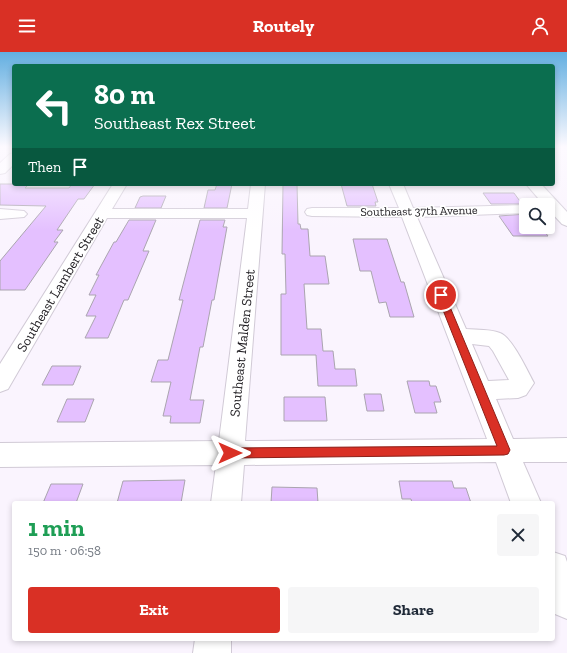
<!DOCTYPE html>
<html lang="en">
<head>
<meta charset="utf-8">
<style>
  :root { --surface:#fff; --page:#f6f6f7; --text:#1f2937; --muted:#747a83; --accent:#d93025 }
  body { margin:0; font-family:"Zilla Slab",serif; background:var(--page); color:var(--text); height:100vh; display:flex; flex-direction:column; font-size:15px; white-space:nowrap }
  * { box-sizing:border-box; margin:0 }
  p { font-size:13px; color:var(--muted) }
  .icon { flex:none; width:22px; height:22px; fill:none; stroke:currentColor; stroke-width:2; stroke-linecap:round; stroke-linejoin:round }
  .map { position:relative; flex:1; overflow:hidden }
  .sheet { position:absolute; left:12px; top:449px; width:543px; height:140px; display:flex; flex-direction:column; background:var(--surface); border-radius:4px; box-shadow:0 2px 6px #0003 }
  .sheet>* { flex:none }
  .top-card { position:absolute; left:12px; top:12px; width:543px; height:122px; border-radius:4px; box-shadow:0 2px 6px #0003; background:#0b6e4f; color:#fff; overflow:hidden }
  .tools { position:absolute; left:519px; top:146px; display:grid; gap:8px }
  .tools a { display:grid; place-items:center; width:36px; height:36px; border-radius:4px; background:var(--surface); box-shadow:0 2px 6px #0003; font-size:20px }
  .pin { position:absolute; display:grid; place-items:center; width:34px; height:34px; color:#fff; margin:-17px; border:2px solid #fff; border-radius:50%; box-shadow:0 1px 4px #0007 }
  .me { position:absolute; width:44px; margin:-22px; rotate:90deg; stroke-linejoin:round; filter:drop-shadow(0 0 3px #0008) }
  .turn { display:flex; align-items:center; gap:14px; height:84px; padding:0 16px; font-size:18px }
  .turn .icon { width:52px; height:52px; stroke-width:2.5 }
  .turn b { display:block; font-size:28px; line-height:34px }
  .then { display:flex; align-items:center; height:38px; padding:0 16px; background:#0003; gap:8px; font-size:15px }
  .round { display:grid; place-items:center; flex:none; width:42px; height:42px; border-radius:4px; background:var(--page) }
  .summary { display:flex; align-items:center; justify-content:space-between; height:68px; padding:0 16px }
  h1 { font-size:24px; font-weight:700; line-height:30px; color:#1e9e55 }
  .button { display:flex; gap:8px; margin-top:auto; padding:8px 16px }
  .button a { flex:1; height:46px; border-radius:4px; background:var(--accent); color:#fff; font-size:16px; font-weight:700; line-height:46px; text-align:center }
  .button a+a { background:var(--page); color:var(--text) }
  header { display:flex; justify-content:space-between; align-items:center; height:52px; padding:0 16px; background:var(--accent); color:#fff; font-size:18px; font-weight:700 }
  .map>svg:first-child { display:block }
  .building { fill:#e4c0ff; stroke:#aaa4af }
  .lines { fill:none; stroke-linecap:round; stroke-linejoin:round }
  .minor-casing { stroke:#d1cad6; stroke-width:2 }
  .minor { fill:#fff; fill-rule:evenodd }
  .route { fill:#d93025; stroke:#8d1f18 }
  .labels { text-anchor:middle; stroke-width:3.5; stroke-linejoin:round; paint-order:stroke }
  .far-street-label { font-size:12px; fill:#232125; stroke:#fff }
  .street-label { font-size:14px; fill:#232125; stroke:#fff }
</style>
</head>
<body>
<header><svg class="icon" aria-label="menu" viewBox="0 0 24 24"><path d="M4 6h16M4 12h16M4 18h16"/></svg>Routely<svg class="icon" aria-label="person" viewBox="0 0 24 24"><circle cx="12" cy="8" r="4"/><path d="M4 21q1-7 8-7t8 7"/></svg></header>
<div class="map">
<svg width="567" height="601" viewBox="0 0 567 601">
  <rect width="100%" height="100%" fill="#faf4fe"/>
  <g class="building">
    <path d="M0 132H29L25 136H69L72 132H95L84 147H78L57 178H63L54 190H58L25 238H0V209L46 154 0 153Z"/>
    <path d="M217 132H232L227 156H204L208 138H215Z"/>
    <path d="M283 132H297L298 172H300L301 177H308L310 204H325L329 232H304L307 277H321L323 299H333L335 317H355L357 334H318L316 303H281V242H286L285 202H282Z"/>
    <path d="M341 132H372L378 150H375L376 154H347Z"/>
    <path d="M483 141H514L522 152H491Z"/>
    <path d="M143 144H166L161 156H135L140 145Z"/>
    <path d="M526 162V175H541L548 184H513L499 164Z"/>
    <path d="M129 168H156L143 199H149L128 248H124L108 286H85L96 264H86L96 243H89L99 223H96L114 190H116Z"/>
    <path d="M200 168H225L223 175H227L214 248H212L203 295H200L190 348H204L200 371H170L171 364H163L171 330H151L158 308H168L183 248H179Z"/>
    <path d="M353 187H387L401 230H404L414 265H390L386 250 379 251 371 219H360Z"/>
    <path d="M52 314H81L73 333H42Z"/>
    <path d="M407 329H429L430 334H436L441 350H434L437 361H415Z"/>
    <path d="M364 342H381L384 359H367Z"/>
    <path d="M284 345H325L327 369H284Z"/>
    <path d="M67 347H94L85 370H57Z"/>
    <path d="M185 428 181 451H117L123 429Z"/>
    <path d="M399 429H452L454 436H466L471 451H412L411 447H402Z"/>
    <path d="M51 432H83L76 451H43Z"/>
    <path d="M272 435 317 436 318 451H271Z"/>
  </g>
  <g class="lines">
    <g class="minor-casing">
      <g id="minor">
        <path d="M14 101V112L5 121 0 122V111L10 102Z"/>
        <path d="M113 132H127L112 157H248L251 132H265L245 389 487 387 402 165 312 164 307 163 305 160 307 157 312 156H399L389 132H403L413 156 526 153H528H526V161L417 165 466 277C477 278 490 277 500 281 512 285 528 320 534 331L526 343 518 346 496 347 513 387 567 386V410H523L541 451H511L496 410 244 413 241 451H211L216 413 0 415V391L219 389 247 166H107L8 337 0 340V312ZM472 292 489 294 493 299 509 328 488 329Z"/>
        <path d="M526 132H541L567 160V174L562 172 548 157V153H544Z"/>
        <path d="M0 157 24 159 27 162 24 165 0 167Z"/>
        <path d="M553 500 565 504 567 510V567L555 562 553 558Z"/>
        <path d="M195 587H231V601H193Z"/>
      </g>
    </g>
    <use href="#minor" class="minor"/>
  </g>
  <linearGradient id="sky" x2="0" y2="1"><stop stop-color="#63afe1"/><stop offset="0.53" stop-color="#fdfaff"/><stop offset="1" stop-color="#fdfaff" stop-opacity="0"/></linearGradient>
  <rect width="567" height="179" fill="url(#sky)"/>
  <path class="route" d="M438 241H444L445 243 510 398 508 402 504 403 230 406 227 404 225 401 227 397 230 396 497 394 437 243Z"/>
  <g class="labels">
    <g class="far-street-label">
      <text transform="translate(419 159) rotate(-1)" y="4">Southeast 37th Avenue</text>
    </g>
    <g class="street-label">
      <text transform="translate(60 232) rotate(-59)" y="5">Southeast Lambert Street</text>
      <text transform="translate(242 291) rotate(-84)" y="5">Southeast Malden Street</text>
    </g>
  </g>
</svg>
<div class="tools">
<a><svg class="icon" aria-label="search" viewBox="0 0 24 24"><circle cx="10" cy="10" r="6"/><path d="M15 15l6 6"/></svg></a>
</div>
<div class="pin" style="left:441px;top:243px;background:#d93025"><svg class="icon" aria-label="arrive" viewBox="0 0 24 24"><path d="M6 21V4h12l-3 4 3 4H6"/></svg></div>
<svg class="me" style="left:230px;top:401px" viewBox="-20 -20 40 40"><path d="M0-17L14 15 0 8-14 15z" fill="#d93025" stroke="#fff" stroke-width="4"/></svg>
<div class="top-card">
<div class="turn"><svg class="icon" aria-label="left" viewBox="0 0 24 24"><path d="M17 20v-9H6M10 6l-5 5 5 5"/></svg><div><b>80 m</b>Southeast Rex Street</div></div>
<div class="then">Then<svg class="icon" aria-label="arrive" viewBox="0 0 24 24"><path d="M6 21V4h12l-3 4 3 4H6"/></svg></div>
</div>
<section class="sheet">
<div class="summary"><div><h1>1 min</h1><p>150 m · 06:58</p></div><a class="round"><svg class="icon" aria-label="close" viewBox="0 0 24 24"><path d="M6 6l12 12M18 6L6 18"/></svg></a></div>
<div class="button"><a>Exit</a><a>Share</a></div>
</section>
</div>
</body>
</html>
